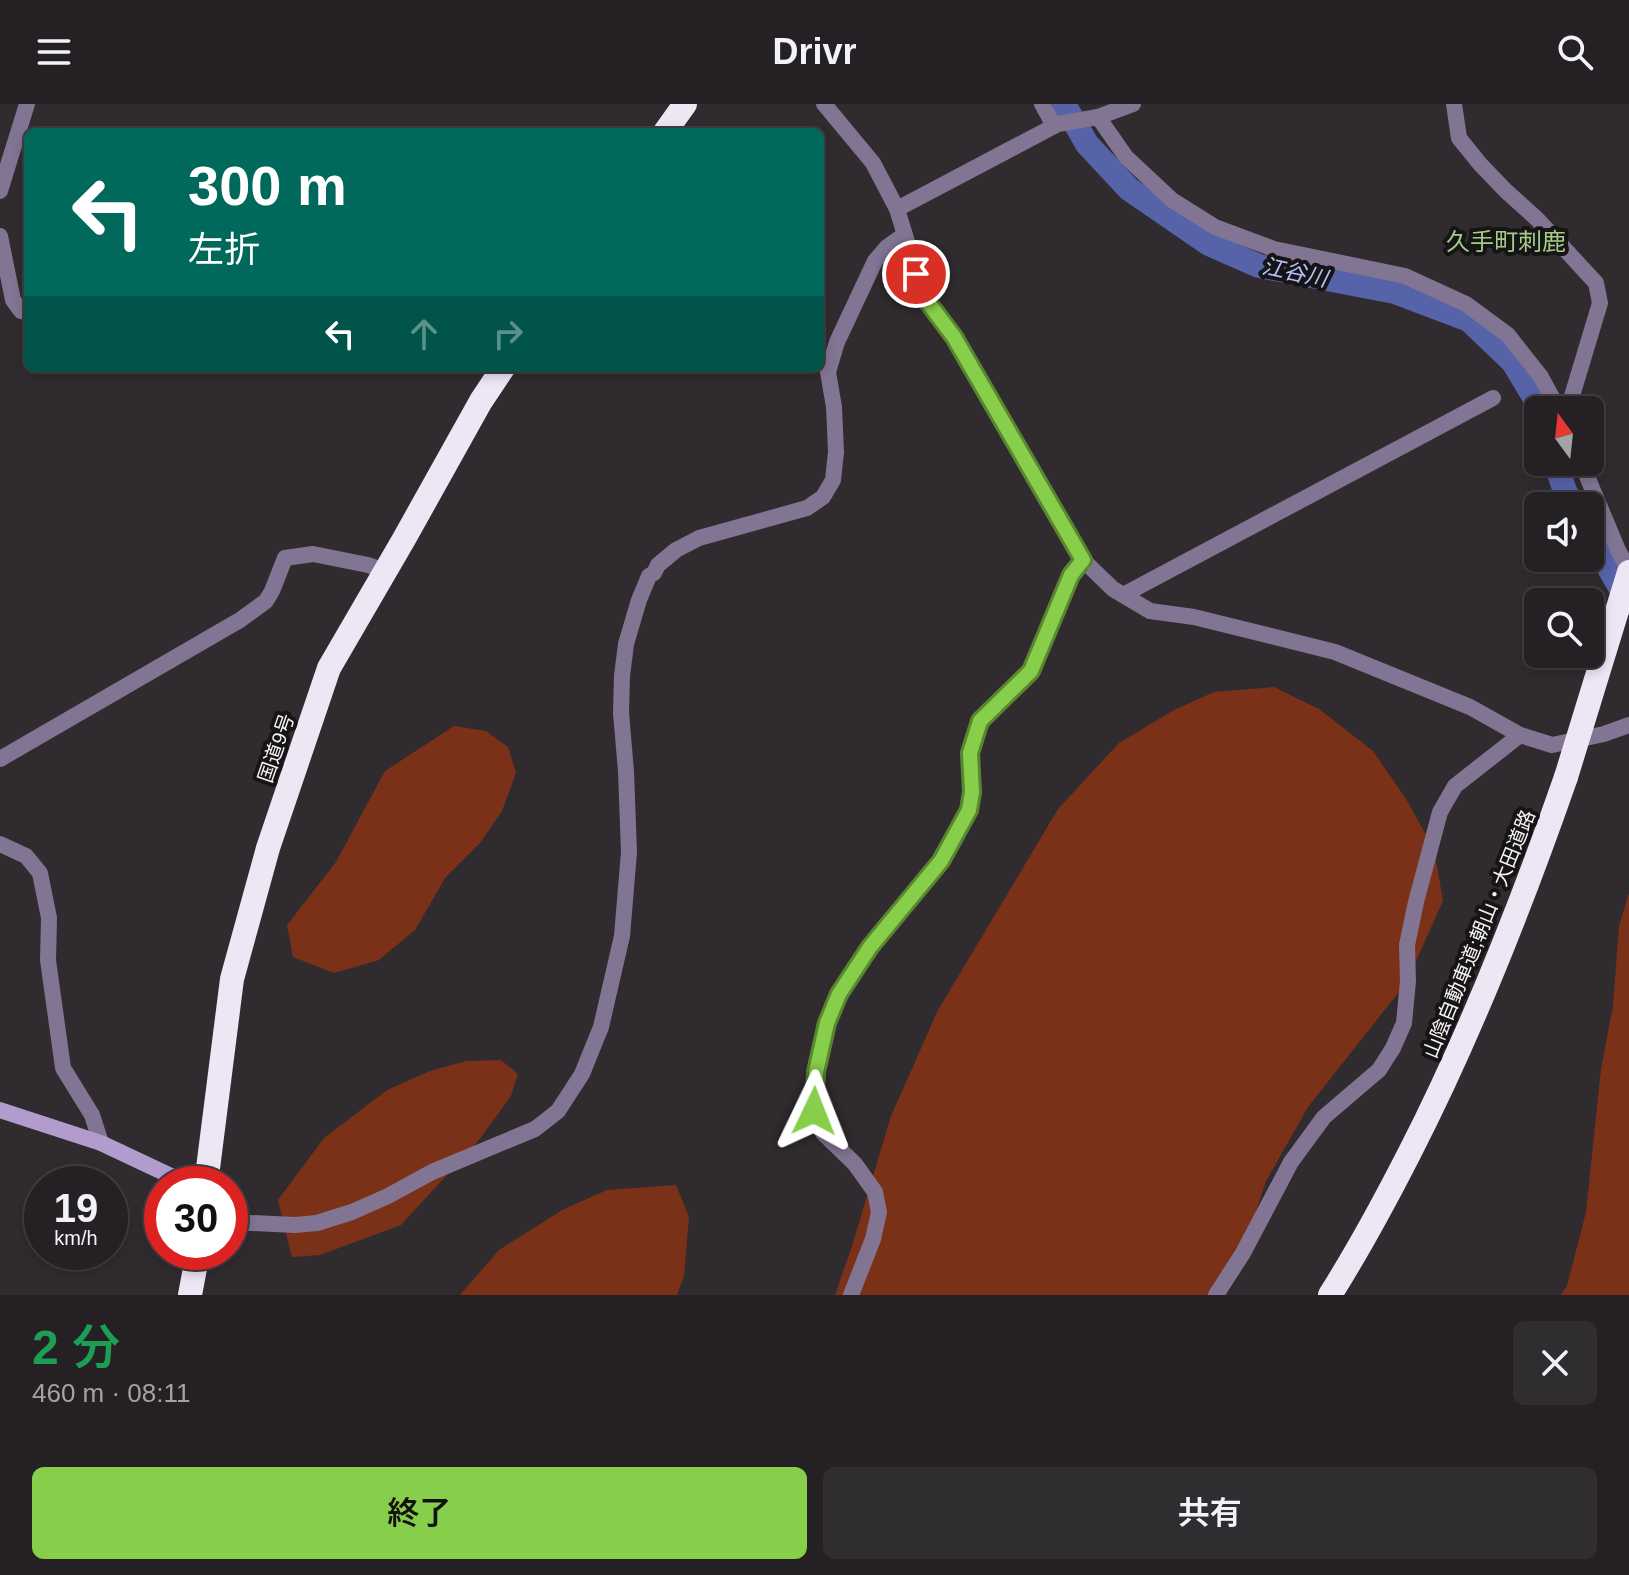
<!DOCTYPE html>
<html lang="ja">
<head>
<meta charset="utf-8">
<style>
  :root { --surface:#242023; --page:#302d30; --text:#f1f3f6; --muted:#a3a3a6; --line:#413e41; --accent:#87cf4a }
  body { margin:0; font-family:Helvetica,"Noto Sans JP",sans-serif; background:var(--page); color:var(--text); height:100vh; display:flex; flex-direction:column; font-size:30px; white-space:nowrap }
  * { box-sizing:border-box; margin:0 }
  p { font-size:26px; color:var(--muted) }
  .icon { flex:none; width:44px; height:44px; fill:none; stroke:currentColor; stroke-width:2; stroke-linecap:round; stroke-linejoin:round }
  .map { position:relative; height:1191px; overflow:hidden }
  .details { display:flex; flex-direction:column; background:var(--surface); flex:1 }
  .details>* { flex:none }
  .top-card { position:absolute; left:24px; top:24px; width:800px; height:244px; border-radius:12px; box-shadow:0 4px 12px #0003,0 0 0 2px var(--line); background:#00695c; color:#fff; overflow:hidden }
  .needle { width:52px; rotate:345deg }
  .fabs { position:absolute; left:1524px; top:292px; display:grid; gap:16px }
  .fabs a { display:grid; place-items:center; width:80px; height:80px; border-radius:12px; background:var(--surface); box-shadow:0 4px 12px #0003,0 0 0 2px var(--line); font-size:40px }
  .speed { position:absolute; left:24px; top:1062px; display:flex; gap:16px; font-size:40px; font-weight:700; text-align:center }
  .speed>* { display:grid; place-content:center; width:104px; height:104px; border-radius:50%; background:var(--surface); box-shadow:0 4px 12px #0003,0 0 0 2px var(--line); line-height:1 }
  .speed small { font-size:20px; font-weight:400 }
  .speed .limit { border:12px solid #d22; background:#fff; color:#111 }
  .pin { position:absolute; display:grid; place-items:center; width:68px; height:68px; color:#fff; margin:-34px; border:4px solid #fff; border-radius:50%; box-shadow:0 2px 8px #0007 }
  .me { position:absolute; width:88px; margin:-44px; rotate:2deg; stroke-linejoin:round; filter:drop-shadow(0 0 6px #0008) }
  .turn { display:flex; align-items:center; gap:28px; height:168px; padding:0 32px; font-size:36px }
  .turn .icon { width:104px; height:104px; stroke-width:2.5 }
  .turn b { display:block; font-size:56px; line-height:68px }
  .lanes { display:flex; align-items:center; height:76px; padding:0 32px; background:#0003; justify-content:center; gap:40px; direction:ltr }
  .lanes .off { opacity:.35 }
  .round { display:grid; place-items:center; flex:none; width:84px; height:84px; border-radius:12px; background:var(--page) }
  .overview { display:flex; align-items:center; justify-content:space-between; height:136px; padding:0 32px }
  h1 { font-size:48px; font-weight:600; line-height:60px; color:#1e9e55 }
  .action { display:flex; gap:16px; margin-top:auto; padding:16px 32px }
  .action a { flex:1; height:92px; border-radius:12px; background:var(--accent); color:#111; font-size:32px; font-weight:600; line-height:92px; text-align:center }
  .action a+a { background:var(--page); color:var(--text) }
  header { display:flex; justify-content:space-between; align-items:center; height:104px; padding:0 32px; background:var(--surface); font-size:36px; font-weight:600 }
  .map>svg:first-child { display:block }
  .green { fill:#7b3117 }
  .lines { fill:none; stroke-linecap:round; stroke-linejoin:round }
  .river { stroke:#5663a9; stroke-width:24 }
  .street { stroke:#827493; stroke-width:16 }
  .secondary { stroke:#b29cce; stroke-width:16 }
  .highway { stroke:#ece6f5; stroke-width:24 }
  .highway-bridge { stroke:#ece6f5; stroke-width:24 }
  .route-casing { stroke:#588730; stroke-width:20 }
  .route { stroke:#87cf4a; stroke-width:14 }
  .labels { text-anchor:middle; stroke-width:8; stroke-linejoin:round; paint-order:stroke }
  .street-label { font-size:20px; fill:#f5f2f4; stroke:#171416 }
  .water-label { font-size:22px; font-style:italic; fill:#b5c4ff; stroke:#171416 }
  .quarter-label { font-size:24px; fill:#a4cc89; stroke:#171416 }
</style>
</head>
<body>
<header><svg class="icon" aria-label="menu" viewBox="0 0 24 24"><path d="M4 6h16M4 12h16M4 18h16"/></svg>Drivr<svg class="icon" aria-label="search" viewBox="0 0 24 24"><circle cx="10" cy="10" r="6"/><path d="M15 15l6 6"/></svg></header>
<div class="map">
<svg width="1629" height="1191" viewBox="0 0 1629 1191">
  <rect width="100%" height="100%" fill="#302b2f"/>
  <g class="green">
    <path d="M1274 583 1319 605 1373 647 1406 695 1434 745 1443 797 1406 879 1308 1003 1266 1077 1231 1182 1224 1191H835L852 1142 891 1012 937 908 1058 705 1119 639 1174 606 1214 588Z"/>
    <path d="M454 622 486 627 508 643 516 669 502 707 480 739 445 774 415 826 379 856 334 869 293 853 287 821 336 758 385 667Z"/>
    <path d="M1629 789V1191H1561L1567 1182 1586 1108 1601 965 1613 902 1619 822Z"/>
    <path d="M501 956 518 970 511 992 479 1036 401 1121 320 1151 292 1153 278 1096 324 1034 387 986 430 967 466 957Z"/>
    <path d="M676 1081 689 1113 684 1172 677 1191H460L499 1146 564 1105 607 1086Z"/>
  </g>
  <g class="lines">
    <g class="river">
      <path d="M1064 0 1087 40 1129 85 1209 140 1259 162 1395 188 1469 216 1513 258 1534 293 1538 306"/>
      <path d="M1555 358 1565 387 1573 402"/>
      <path d="M1590 431 1629 499"/>
    </g>
    <g class="street">
      <path d="M824 0 873 59 897 105 924 193 954 233 1083 456 1113 485 1150 507 1194 513 1335 548 1470 603 1520 631 1552 641 1604 630 1629 621"/>
      <path d="M1042 0 1054 22"/>
      <path d="M1454 0 1459 34 1480 60 1506 87 1537 115 1596 179 1600 199 1572 292 1565 306"/>
      <path d="M1098 13 1126 53 1172 96 1215 123 1274 145 1405 172 1466 200 1508 231 1541 273 1559 306"/>
      <path d="M0 87 27 0"/>
      <path d="M897 105 1058 20 1098 13 1133 0"/>
      <path d="M0 132 13 196 21 207 28 208"/>
      <path d="M1581 358 1618 446 1629 466"/>
      <path d="M1123 491 1493 294"/>
      <path d="M0 655 240 516 266 497 272 487 285 454 313 450 368 461 385 467"/>
      <path d="M0 740 26 752 40 769 49 814 48 856 63 964 92 1011 101 1039"/>
      <path d="M230 1118 295 1121 317 1119 352 1108 388 1092 432 1068 535 1025 558 1007 582 970 601 923 622 832 629 748 626 667 621 609 622 572 626 540 639 496 649 472 654 469 658 461 676 446 699 434 807 404 823 393 833 376 836 348 834 303 828 268 837 238 875 157 887 143 904 131"/>
      <path d="M851 1191 873 1135 879 1108 875 1088 855 1060 823 1029 814 1007 816 968 827 919 839 890 870 843 941 757 969 706 972 688 970 649 980 617 1031 567 1071 471 1083 456"/>
      <path d="M1216 1191 1243 1149 1291 1058 1324 1013 1379 966 1393 944 1404 919 1408 877 1407 841 1416 798 1440 708 1455 682 1520 631"/>
    </g>
    <path class="secondary" d="M0 1006 101 1039 188 1080"/>
    <g class="highway">
      <path d="M665 28 685 0"/>
      <path d="M206 1080 232 875 268 744 329 564 404 435 481 297 503 264"/>
      <path d="M190 1191 198 1148"/>
      <path d="M1330 1191C1359 1145 1385 1097 1410 1048 1472 927 1521 802 1566 673"/>
    </g>
    <path class="highway-bridge" d="M1566 673 1629 468"/>
  </g>
  <g class="lines">
    <g class="route-casing">
      <path id="route" d="M814 1007 816 968 827 919 839 890 870 843 941 757 969 706 972 688 970 649 980 617 1031 567 1071 471 1083 456 954 233 924 193 916 170"/>
    </g>
    <use href="#route" class="route"/>
  </g>
  <g class="labels">
    <g class="street-label">
      <text transform="translate(276 644) rotate(-71)" y="7">国道9号</text>
      <text transform="translate(1479 830) rotate(-68)" y="7">山陰自動車道;朝山・大田道路</text>
    </g>
    <g class="water-label">
      <text transform="translate(1295 168) rotate(12)" y="8">江谷川</text>
    </g>
    <g class="quarter-label">
      <text x="1506" y="146">久手町刺鹿</text>
    </g>
  </g>
</svg>
<div class="fabs">
<a><svg class="needle" viewBox="-14 -14 28 28"><path d="M0-13l5 13h-10z" fill="#e53935"/><path d="M0 13l5-13h-10z" fill="#a3a3a6"/></svg></a>
<a><svg class="icon" aria-label="sound" viewBox="0 0 24 24"><path d="M4 9h4l5-4v14l-5-4H4zM17 9q2 3 0 6"/></svg></a>
<a><svg class="icon" aria-label="search" viewBox="0 0 24 24"><circle cx="10" cy="10" r="6"/><path d="M15 15l6 6"/></svg></a>
</div>
<div class="speed"><div>19<small>km/h</small></div><div class="limit">30</div></div>
<div class="pin" style="left:916px;top:170px;background:#d93025"><svg class="icon" aria-label="arrive" viewBox="0 0 24 24"><path d="M6 21V4h12l-3 4 3 4H6"/></svg></div>
<svg class="me" style="left:814px;top:1007px" viewBox="-20 -20 40 40"><path d="M0-17L14 15 0 8-14 15z" fill="#87cf4a" stroke="#fff" stroke-width="4"/></svg>
<div class="top-card">
<div class="turn"><svg class="icon" aria-label="left" viewBox="0 0 24 24"><path d="M17 20v-9H6M10 6l-5 5 5 5"/></svg><div><b>300 m</b>左折</div></div>
<div class="lanes"><svg class="icon" aria-label="left" viewBox="0 0 24 24"><path d="M17 20v-9H6M10 6l-5 5 5 5"/></svg><svg class="icon off" aria-label="ahead" viewBox="0 0 24 24"><path d="M12 20V5M6 11l6-6 6 6"/></svg><svg class="icon off" aria-label="right" viewBox="0 0 24 24"><path d="M7 20v-9h11M14 6l5 5-5 5"/></svg></div>
</div>
</div>
<section class="details">
<div class="overview"><div><h1>2 分</h1><p>460 m · 08:11</p></div><a class="round"><svg class="icon" aria-label="close" viewBox="0 0 24 24"><path d="M6 6l12 12M18 6L6 18"/></svg></a></div>
<div class="action"><a>終了</a><a>共有</a></div>
</section>
</body>
</html>
